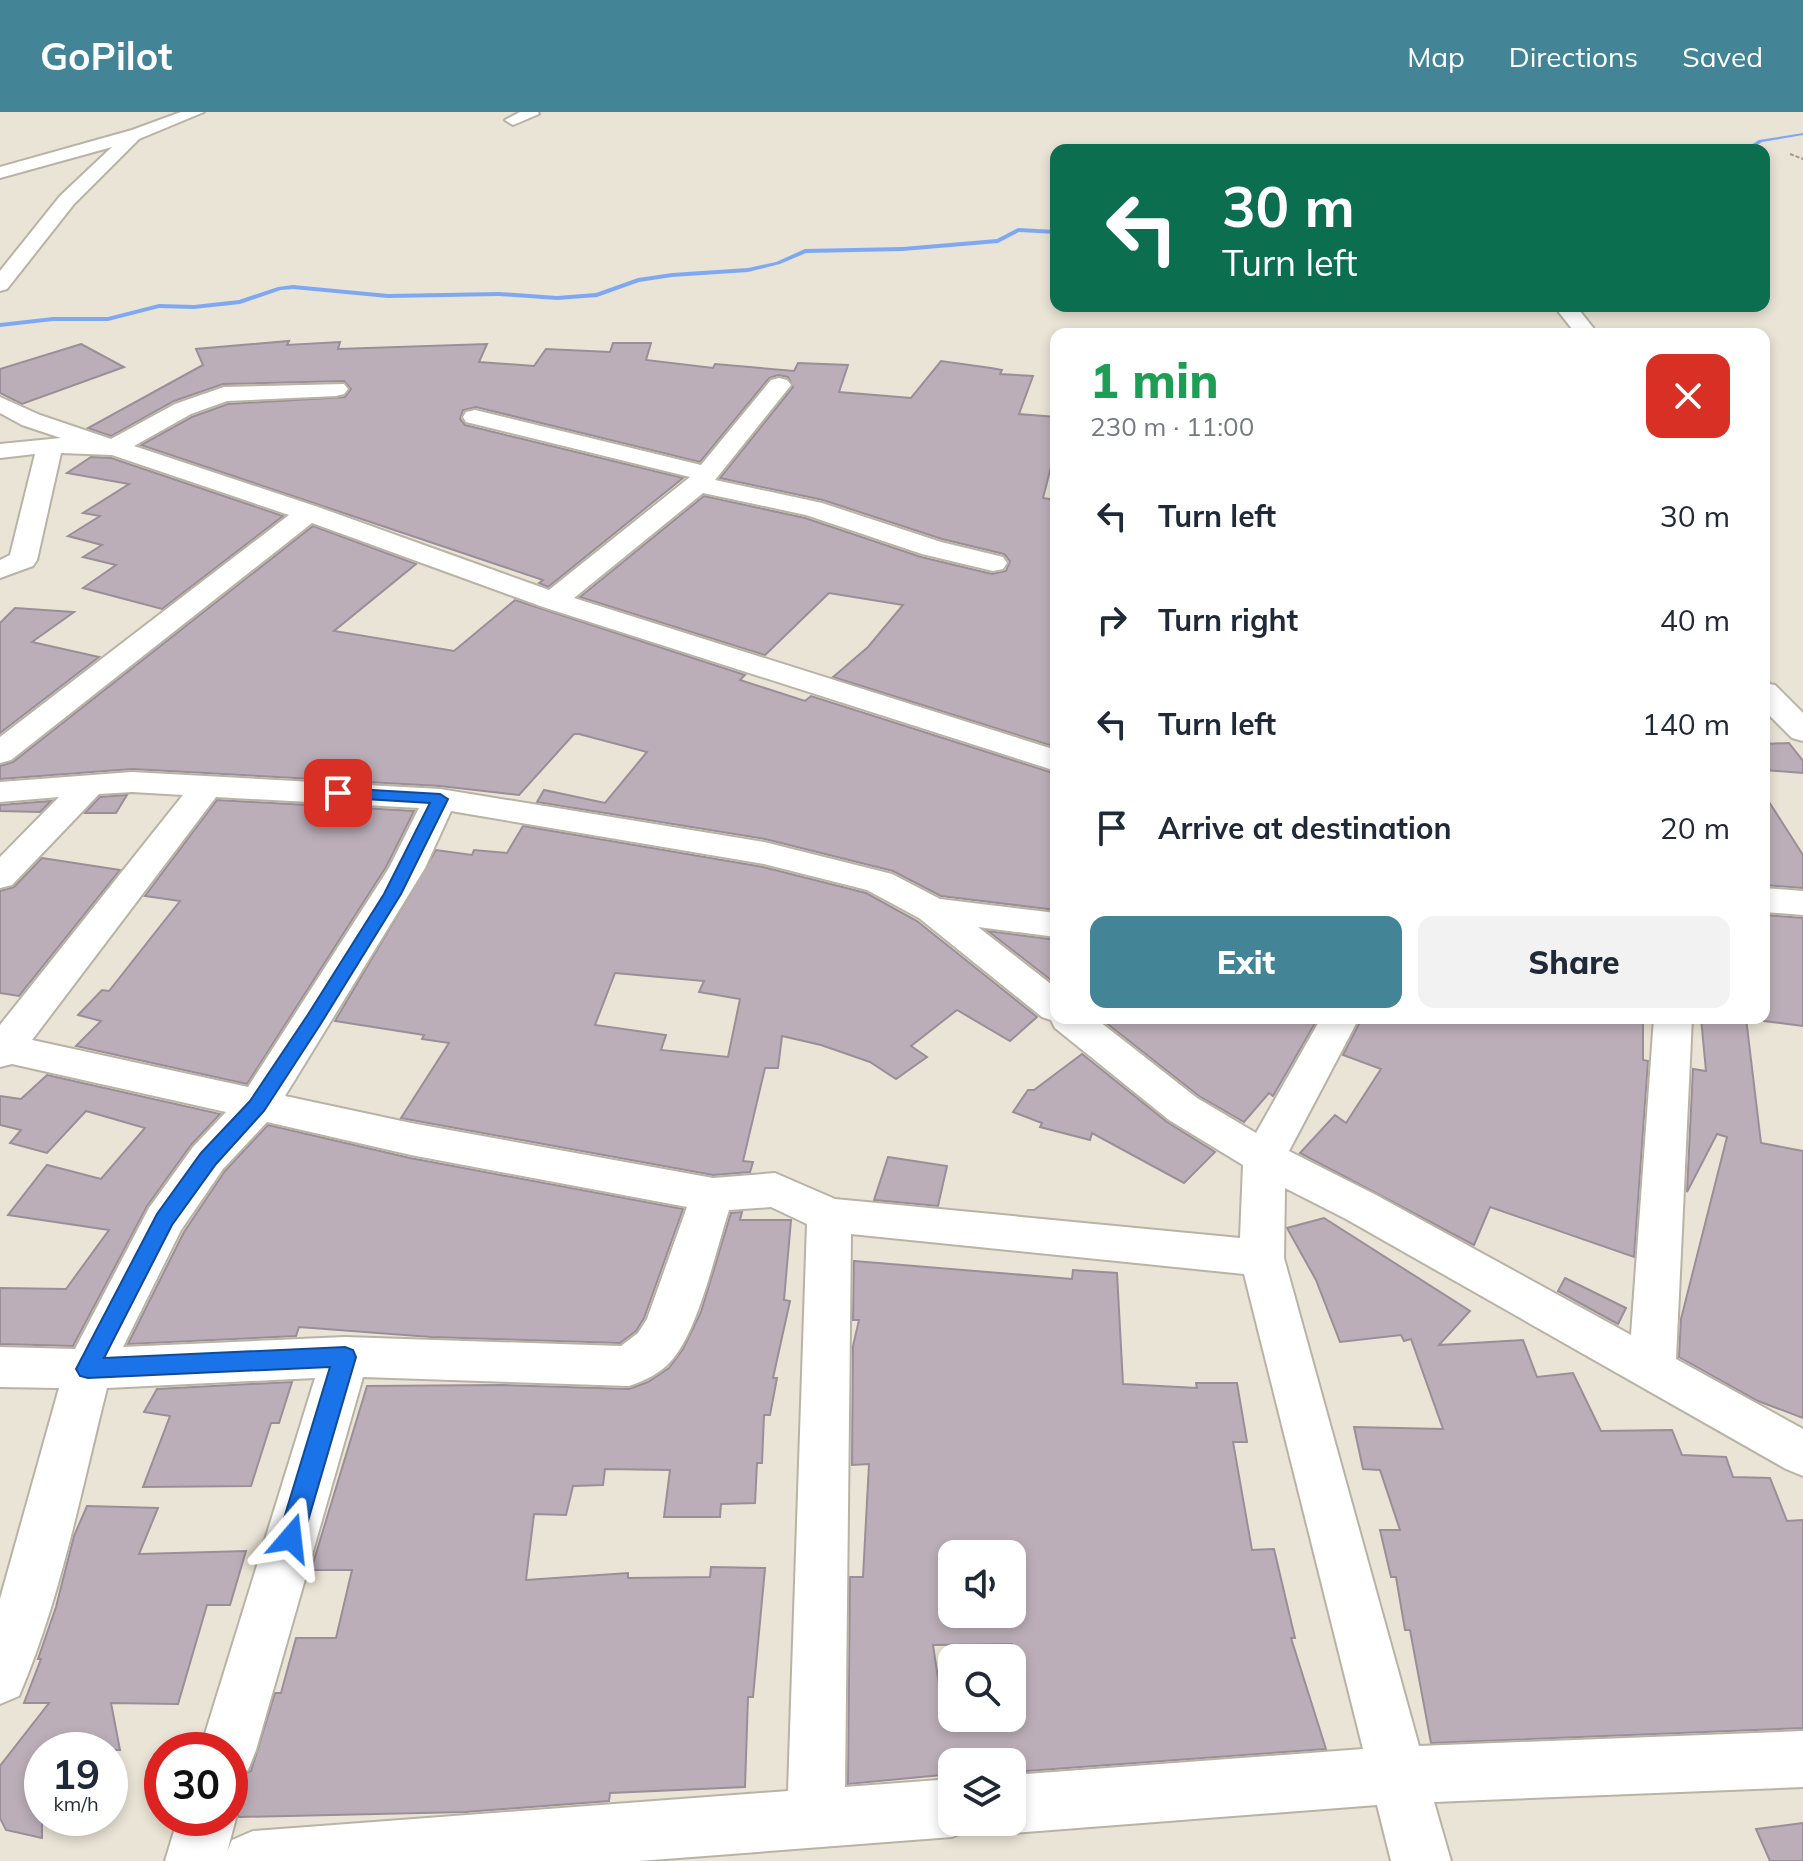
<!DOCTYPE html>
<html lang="en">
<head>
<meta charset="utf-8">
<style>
  :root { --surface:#fff; --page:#f2f2f3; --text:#1f2937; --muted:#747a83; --accent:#438596 }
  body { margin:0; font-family:Mulish,sans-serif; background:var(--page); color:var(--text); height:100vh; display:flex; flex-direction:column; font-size:30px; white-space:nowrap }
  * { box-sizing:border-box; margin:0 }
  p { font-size:26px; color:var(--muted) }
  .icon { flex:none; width:44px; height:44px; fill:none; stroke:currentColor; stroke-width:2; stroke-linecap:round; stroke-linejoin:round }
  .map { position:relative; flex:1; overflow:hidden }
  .side { position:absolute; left:1050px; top:216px; width:720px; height:696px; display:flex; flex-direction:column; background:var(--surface); border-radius:16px; box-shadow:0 4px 12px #0003 }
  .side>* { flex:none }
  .guide { position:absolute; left:1050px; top:32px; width:720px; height:168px; border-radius:16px; box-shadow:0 4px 12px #0003; background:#0b6e4f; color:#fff; overflow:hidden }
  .tools { position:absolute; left:938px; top:1428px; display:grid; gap:16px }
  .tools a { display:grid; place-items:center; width:88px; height:88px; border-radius:16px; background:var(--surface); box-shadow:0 4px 12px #0003; font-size:40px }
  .speed { position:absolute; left:24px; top:1620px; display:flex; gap:16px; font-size:40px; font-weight:700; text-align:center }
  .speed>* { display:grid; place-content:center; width:104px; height:104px; border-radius:50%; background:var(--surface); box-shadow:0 4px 12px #0003; line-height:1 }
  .speed small { font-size:20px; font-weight:400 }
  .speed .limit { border:12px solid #d22; background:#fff; color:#111 }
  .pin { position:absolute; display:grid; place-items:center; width:68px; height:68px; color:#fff; margin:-34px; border-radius:16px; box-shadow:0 4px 12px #0006 }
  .me { position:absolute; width:88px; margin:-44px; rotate:17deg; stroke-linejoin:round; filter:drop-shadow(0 0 6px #0008) }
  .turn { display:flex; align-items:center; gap:28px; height:168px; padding:0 40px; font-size:36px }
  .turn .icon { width:104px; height:104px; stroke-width:2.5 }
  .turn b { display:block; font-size:56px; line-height:68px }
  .round { display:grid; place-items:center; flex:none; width:84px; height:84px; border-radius:16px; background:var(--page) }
  .overview { display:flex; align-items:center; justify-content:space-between; height:136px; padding:0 40px }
  h1 { font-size:48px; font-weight:800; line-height:60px; color:#1e9e55 }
  .cta { display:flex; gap:16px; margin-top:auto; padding:16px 40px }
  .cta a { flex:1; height:92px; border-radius:16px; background:var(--accent); color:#fff; font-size:32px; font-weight:800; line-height:92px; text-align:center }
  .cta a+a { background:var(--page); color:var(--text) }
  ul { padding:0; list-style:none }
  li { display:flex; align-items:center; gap:24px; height:104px; padding:0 40px }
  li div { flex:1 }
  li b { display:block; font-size:30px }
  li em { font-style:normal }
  header { display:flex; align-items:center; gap:48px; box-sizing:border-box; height:112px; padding:0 40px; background:var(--accent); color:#fff }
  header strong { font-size:38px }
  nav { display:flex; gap:44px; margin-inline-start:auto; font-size:28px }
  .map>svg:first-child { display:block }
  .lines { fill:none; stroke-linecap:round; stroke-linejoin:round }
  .stream { fill:#7ea8f4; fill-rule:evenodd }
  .building { fill:#bbaeb8; stroke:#9a8e98; stroke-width:2; fill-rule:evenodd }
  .street-casing { stroke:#b8b3a5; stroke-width:4 }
  .path { stroke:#9b978c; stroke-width:2; stroke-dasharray:4 2; stroke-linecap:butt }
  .street { fill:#fff; fill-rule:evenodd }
  .route { fill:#1a73e8; stroke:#114b97; stroke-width:2 }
</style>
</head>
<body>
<header>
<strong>GoPilot</strong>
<nav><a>Map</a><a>Directions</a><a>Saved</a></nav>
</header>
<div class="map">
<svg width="1803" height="1749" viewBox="0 0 1803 1749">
  <rect width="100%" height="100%" fill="#e9e4d5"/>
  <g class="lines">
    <g class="stream">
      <path d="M1803 21V23L1762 30 1750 38H1743L1759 28Z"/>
      <path d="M1018 116 1056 118V122L1019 120 998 131 903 139 806 141 780 152 748 160 672 165 639 170 597 185 557 188 499 184 388 186 293 177 281 178 240 192 194 197 159 196 108 209H53L0 215V211L53 205H108L159 192 194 193 239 188 278 175 293 173 388 182 499 180 557 184 596 181 638 166 672 161 748 156 776 150 805 137 903 135 997 127Z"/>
    </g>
  </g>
  <g class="building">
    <path d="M289 229 287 233 340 230 338 237 487 232 479 250 534 254 546 237 610 240 613 231H651L646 248 713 256 715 252 794 259 798 251 848 253 839 280 911 286 941 249 991 256 1002 258 1000 262 1033 264 1019 302 1056 305V335L1043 386 1056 388V635L833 565 868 535 903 493 829 481 765 543 580 485 704 384 805 406 921 445 992 462 1006 459 1010 449 1004 442 942 427 823 388 720 366 793 275 788 265 778 263 769 266 700 350 476 295 463 298 460 307 465 313 683 366 548 475 539 471 543 468 141 333 192 305 228 292 345 285 351 277 344 269 223 272 174 289 111 324 88 316 203 253 196 237Z"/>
    <path d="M81 232 124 255 22 292 0 281V257Z"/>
    <path d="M91 345 111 346 283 404 162 497 83 476 116 453 83 445 102 433 68 424 100 404 83 401 129 372 67 361Z"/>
    <path d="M313 414 416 452 334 519 454 539 515 488 745 563 740 568 805 589 811 584 1056 662V798L941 784 893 759 765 727 537 690 544 678 605 691 647 640 579 622H574L519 683 440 674 132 657 0 667V654L13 650Z"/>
    <path d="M15 496 74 500 32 530 99 545 0 621V511Z"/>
    <path d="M1789 631 1803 649V661L1764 658V632Z"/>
    <path d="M1764 682 1803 743V776L1764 773Z"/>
    <path d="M127 683 116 701H85L100 685Z"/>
    <path d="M217 688 414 699 386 755 247 972 76 934 101 909 78 903 102 878 109 879 180 789 145 784Z"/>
    <path d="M51 689 40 700 0 699V693Z"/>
    <path d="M523 714 763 755 866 781 917 809 1037 905 1010 929 957 898 911 934 927 945 896 967 870 950 821 933 782 924 778 956H765L743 1049 753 1050 750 1060 713 1063 401 1006 449 931 422 927 424 923 335 909 436 738 472 743 474 738 507 741ZM615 861 704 869 699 880 740 887 728 945 661 938 666 923 595 913Z"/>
    <path d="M42 746 120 758 19 884 0 881V779L14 775Z"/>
    <path d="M1764 803 1803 806V914L1764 909Z"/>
    <path d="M988 819 1056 828V872Z"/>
    <path d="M1100 906H1318L1273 984 1269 981 1244 1010 1199 984Z"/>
    <path d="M1362 906H1643V948L1648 949 1634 1145 1490 1095 1474 1133 1300 1041 1335 1003 1346 1011 1381 957 1343 943Z"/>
    <path d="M1701 906H1746L1761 1031 1803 1039V1306L1758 1289 1679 1245 1681 1207 1727 1025 1717 1022 1687 1080 1693 957 1706 959Z"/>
    <path d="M1082 942 1167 1010 1215 1040 1184 1071 1092 1021 1090 1028 1040 1015 1042 1011 1013 1000 1028 978H1034Z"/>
    <path d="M47 963 220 1002 191 1033 147 1094 73 1234 0 1232V1176L66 1177 109 1118 8 1103 47 1053 101 1067 145 1016 86 999 47 1041 10 1031 21 1018 0 1013V984L21 987Z"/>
    <path d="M268 1013 410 1046 683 1097 644 1206 636 1219 620 1231 431 1225 299 1215 296 1224 128 1232 184 1120 225 1059Z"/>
    <path d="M888 1045 947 1054 938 1094 874 1088Z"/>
    <path d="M742 1100 740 1108H791L784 1188 790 1189 773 1266H777L770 1303H764L762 1351H757L755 1391 721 1392 720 1405H664L670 1358 605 1357 603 1373 573 1374 566 1403 534 1402 526 1468 628 1461V1466L710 1465 711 1455 765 1456 753 1585H748L745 1675 610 1681 609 1689 465 1700 239 1705 230 1688V1668L251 1659 275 1581H281L296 1526H336L352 1458H311L367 1274 503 1273 629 1277 648 1270 669 1256 683 1237 701 1200 731 1101Z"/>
    <path d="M1324 1106 1470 1199 1439 1233 1523 1228 1537 1265 1573 1261 1601 1319 1672 1318 1682 1343 1726 1345 1733 1365 1770 1366 1787 1409 1803 1408V1616L1431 1631 1410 1518H1405L1396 1465H1391L1380 1418H1400L1380 1358 1363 1357 1354 1315 1443 1317 1411 1227 1404 1229 1401 1223 1340 1230 1316 1168 1287 1116Z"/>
    <path d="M854 1149 1072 1167 1073 1158 1117 1161 1123 1272 1197 1276 1196 1271H1237L1247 1330H1233L1252 1438 1274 1437 1295 1526H1291L1326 1637 1012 1660V1650H952V1662L848 1672 850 1465H863L869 1352 852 1353 853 1234 859 1208H853ZM952 1442H1012V1502H952ZM1012 1532V1606H944L933 1533Z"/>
    <path d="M1565 1166 1626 1196 1618 1212 1558 1179Z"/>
    <path d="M292 1270 279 1311H271L251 1374 143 1375 170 1304 144 1300 157 1277Z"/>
    <path d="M87 1394 158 1396 139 1442 246 1439 230 1493H207L178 1592 111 1591 120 1638H42V1726L6 1718 0 1706V1654L49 1591H24L41 1547H38L56 1495 74 1424Z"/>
    <path d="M1803 1711V1749H1770L1756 1717Z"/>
  </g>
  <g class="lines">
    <g class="street-casing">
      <g id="street">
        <path d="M181 0H204L139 27 74 92 7 177 0 179V159L60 84 112 35 0 66V55L132 18Z"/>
        <path d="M520 0H538L539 2 513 13 505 8Z"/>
        <path d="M1554 194H1576L1598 222H1576Z"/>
        <path d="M779 266 787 268 791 273 715 368 822 391 941 430 1003 445 1007 451 1003 457 993 459 922 442 806 403 703 381 574 486 1056 638V659L543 495 312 411 11 648 0 651V625L289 403 112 343 61 341 37 448 33 454 0 466V448L10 443 35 342 0 346V332L61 326 22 313 0 301V285L40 303 111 327 175 292 224 275 344 272 348 277 344 282 336 284 227 289 191 302 134 334 318 395 549 478 690 365 466 310 463 305 466 300 475 298 701 353 771 268Z"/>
        <path d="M1764 571 1775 573 1803 601V629L1792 626 1764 598Z"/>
        <path d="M132 660 440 677 764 730 892 762 940 787 1056 801V825L978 815 1056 876V906H1095L1197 986 1256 1021 1321 906H1359L1289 1039 1376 1083 1631 1223 1654 906H1692L1676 1247 1803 1317V1364L1786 1357 1346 1107 1285 1076 1284 1146 1419 1634 1803 1619V1675L1434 1690 1451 1749H1391L1377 1693 1012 1721 992 1712 990 1710H1012V1663L1363 1637 1244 1162 851 1122 845 1675 952 1667V1710H975L973 1717 952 1725 639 1749H165L178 1706H230V1691L236 1706 227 1740 232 1728 253 1719 788 1679 807 1112 771 1095 729 1098C716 1138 698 1220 671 1249 661 1261 644 1269 629 1274L363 1265 256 1638 248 1658 230 1665V1638H200L315 1266 107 1276C81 1379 61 1486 19 1584L0 1592V1487L59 1276 0 1275V1235L75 1237 149 1096 193 1035 226 1000 12 952 0 955V913L183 683 132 680 99 682 12 773 0 776V745L59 685 0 690V670ZM216 685 419 696 389 756 248 975 32 928ZM451 699 764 752 867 778 919 806 1042 905 1051 908 1055 916 1169 1008 1243 1053 1240 1126 835 1087 775 1061 713 1066 411 1011 285 984 425 756ZM267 1010 411 1043 687 1095 647 1207 638 1221 621 1234 345 1225 123 1235 181 1118 223 1057Z"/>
        <path d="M1764 776 1803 779V803L1764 800Z"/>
      </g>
    </g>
    <path class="path" d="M1790 42 1803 47"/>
    <use href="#street" class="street"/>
  </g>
  <path class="route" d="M338 676 440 682 448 687 401 782 320 913 264 999 216 1052 172 1113 104 1246 345 1235 353 1238 356 1245 303 1426 300 1434 291 1438 282 1434 278 1426 330 1255 88 1266 80 1264 76 1257 157 1102 201 1041 250 989 307 904 384 782 430 691 332 685 330 681Z"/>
</svg>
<div class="tools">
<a><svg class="icon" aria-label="sound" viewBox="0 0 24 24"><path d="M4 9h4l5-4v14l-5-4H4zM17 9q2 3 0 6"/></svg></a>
<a><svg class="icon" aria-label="search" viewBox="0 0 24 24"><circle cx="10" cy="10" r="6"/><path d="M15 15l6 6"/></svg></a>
<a><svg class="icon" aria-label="layers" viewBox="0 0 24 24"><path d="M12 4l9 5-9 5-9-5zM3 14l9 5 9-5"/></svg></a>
</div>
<div class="speed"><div>19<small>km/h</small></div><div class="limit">30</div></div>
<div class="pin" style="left:338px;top:681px;background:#d93025"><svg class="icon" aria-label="arrive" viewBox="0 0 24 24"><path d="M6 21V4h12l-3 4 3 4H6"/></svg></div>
<svg class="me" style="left:291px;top:1426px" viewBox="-20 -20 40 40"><path d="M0-17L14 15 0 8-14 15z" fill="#1a73e8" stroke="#fff" stroke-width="4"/></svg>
<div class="guide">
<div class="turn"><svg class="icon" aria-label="left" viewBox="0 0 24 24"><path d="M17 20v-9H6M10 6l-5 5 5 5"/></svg><div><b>30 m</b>Turn left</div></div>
</div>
<section class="side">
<div class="overview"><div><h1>1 min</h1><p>230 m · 11:00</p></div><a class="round" style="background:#d93025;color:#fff"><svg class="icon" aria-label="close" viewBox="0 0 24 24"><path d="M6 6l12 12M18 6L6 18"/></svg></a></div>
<ul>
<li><svg class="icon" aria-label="left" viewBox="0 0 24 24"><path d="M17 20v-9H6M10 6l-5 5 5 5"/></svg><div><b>Turn left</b></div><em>30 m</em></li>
<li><svg class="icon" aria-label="right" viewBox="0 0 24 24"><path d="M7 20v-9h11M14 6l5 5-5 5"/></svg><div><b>Turn right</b></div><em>40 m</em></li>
<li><svg class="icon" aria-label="left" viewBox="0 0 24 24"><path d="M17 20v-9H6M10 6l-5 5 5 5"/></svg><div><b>Turn left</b></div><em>140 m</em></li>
<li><svg class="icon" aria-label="arrive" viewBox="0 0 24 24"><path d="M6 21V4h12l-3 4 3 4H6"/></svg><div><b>Arrive at destination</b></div><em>20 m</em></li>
</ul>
<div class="cta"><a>Exit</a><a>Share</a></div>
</section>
</div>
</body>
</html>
